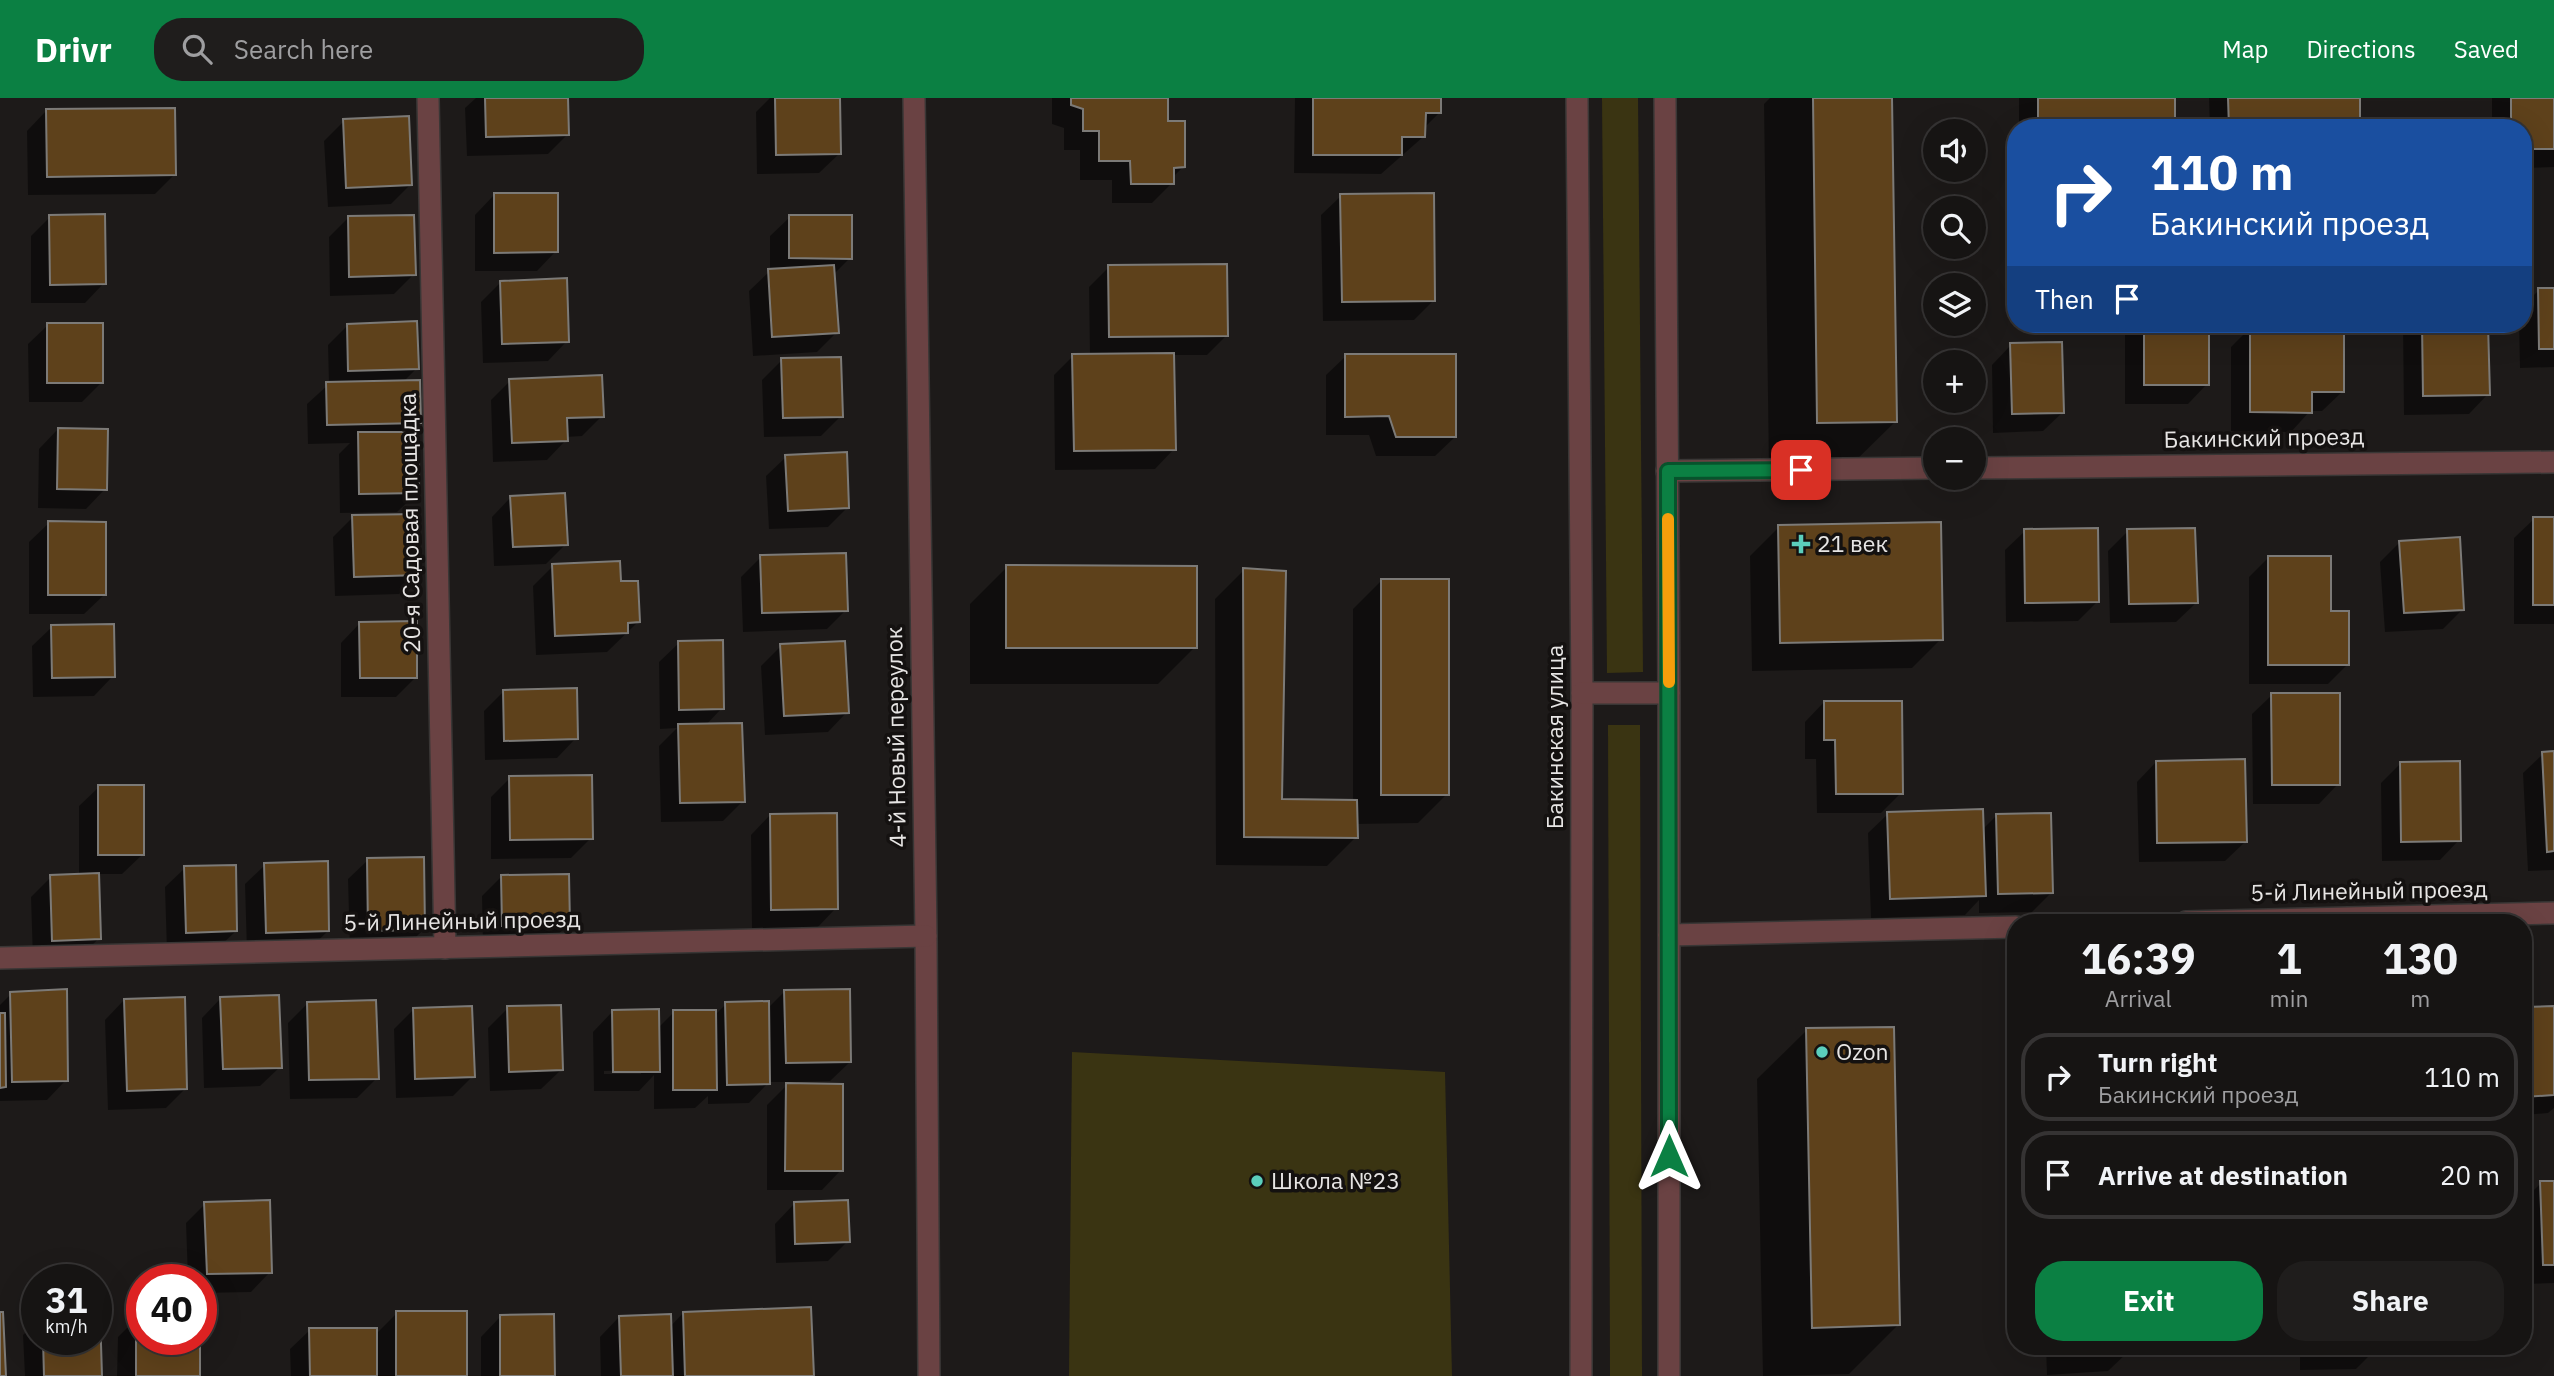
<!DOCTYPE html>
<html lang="en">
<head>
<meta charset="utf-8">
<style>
  :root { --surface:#161413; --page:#1f1d1c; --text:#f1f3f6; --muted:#9e9ea0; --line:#353333; --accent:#0b8043 }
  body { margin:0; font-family:"IBM Plex Sans",sans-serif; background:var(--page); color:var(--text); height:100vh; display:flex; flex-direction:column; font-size:26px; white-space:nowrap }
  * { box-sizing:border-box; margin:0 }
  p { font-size:23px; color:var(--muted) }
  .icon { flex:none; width:38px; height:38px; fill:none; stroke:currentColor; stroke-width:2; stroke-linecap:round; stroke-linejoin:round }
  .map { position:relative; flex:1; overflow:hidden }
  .panel { position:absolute; left:2007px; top:816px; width:525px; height:441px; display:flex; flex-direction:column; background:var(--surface); border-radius:28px; box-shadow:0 7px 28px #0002,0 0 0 2px var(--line) }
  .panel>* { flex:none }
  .top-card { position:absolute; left:2007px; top:21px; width:525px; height:214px; border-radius:28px; box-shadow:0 7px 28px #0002,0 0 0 2px var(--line); background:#1a4fa0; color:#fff; overflow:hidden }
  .fabs { position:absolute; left:1923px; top:21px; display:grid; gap:14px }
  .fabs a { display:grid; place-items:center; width:63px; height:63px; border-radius:50%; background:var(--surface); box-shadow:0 7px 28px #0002,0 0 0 2px var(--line); font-size:35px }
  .speed { position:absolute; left:21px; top:1166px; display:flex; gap:14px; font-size:35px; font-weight:700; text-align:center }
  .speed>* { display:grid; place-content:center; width:91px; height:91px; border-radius:50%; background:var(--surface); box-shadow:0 7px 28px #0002,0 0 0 2px var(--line); line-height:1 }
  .speed small { font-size:18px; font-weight:400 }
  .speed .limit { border:10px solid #d22; background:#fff; color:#111 }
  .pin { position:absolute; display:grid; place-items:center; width:60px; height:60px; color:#fff; margin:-30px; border-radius:14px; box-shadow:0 4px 10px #0006 }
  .me { position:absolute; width:77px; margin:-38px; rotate:0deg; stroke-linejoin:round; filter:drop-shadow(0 0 5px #0008) }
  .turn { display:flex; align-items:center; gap:24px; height:147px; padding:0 28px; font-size:32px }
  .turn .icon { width:91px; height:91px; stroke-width:2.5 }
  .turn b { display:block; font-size:49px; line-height:60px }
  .then { display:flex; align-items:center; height:66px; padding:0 28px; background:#0003; gap:14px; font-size:26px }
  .eta { display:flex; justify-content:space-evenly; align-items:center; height:119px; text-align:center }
  .eta b { font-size:42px; font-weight:800; line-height:49px }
  .primary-button { display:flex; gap:14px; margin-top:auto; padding:14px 28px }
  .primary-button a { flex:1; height:80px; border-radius:28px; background:var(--accent); color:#fff; font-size:28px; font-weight:800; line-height:80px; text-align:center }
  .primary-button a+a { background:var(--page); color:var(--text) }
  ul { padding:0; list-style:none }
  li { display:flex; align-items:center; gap:21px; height:88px; margin:0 14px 10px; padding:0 14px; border:4px solid var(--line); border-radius:28px }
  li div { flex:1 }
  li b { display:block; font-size:26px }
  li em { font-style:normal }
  header { display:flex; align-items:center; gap:42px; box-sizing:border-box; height:98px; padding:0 35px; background:var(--accent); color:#fff }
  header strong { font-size:33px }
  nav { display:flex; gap:38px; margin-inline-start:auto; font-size:24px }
  .search { width:490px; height:63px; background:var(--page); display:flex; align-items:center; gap:18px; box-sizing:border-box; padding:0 24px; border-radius:28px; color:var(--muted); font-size:26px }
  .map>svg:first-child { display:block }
  .grass { fill:#3a3412 }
  .shadow { fill:#0007; fill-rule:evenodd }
  .building { fill:#5e411b; stroke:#7c7a77; stroke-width:2 }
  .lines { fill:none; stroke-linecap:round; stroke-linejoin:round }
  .minor-casing { stroke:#393635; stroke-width:24 }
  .tertiary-casing { stroke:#393635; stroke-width:24 }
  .minor { stroke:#6a4243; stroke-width:21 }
  .tertiary { stroke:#6a4243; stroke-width:21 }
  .route-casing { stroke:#07532c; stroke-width:18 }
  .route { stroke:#0b8043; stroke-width:12 }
  .slow { stroke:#f59e0b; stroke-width:12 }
  .poi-dot { fill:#5bcebc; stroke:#141110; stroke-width:2.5 }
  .labels { text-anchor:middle; stroke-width:7; stroke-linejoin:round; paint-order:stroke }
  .street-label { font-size:23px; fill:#e7e5e4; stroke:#141110 }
  .poi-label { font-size:23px; fill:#e7e5e4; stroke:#141110; text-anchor:start }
</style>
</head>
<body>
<header>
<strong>Drivr</strong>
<div class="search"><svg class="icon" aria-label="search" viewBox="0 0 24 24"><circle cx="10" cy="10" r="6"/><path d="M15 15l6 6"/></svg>Search here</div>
<nav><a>Map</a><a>Directions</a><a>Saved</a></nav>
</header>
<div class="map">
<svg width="2554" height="1278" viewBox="0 0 2554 1278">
  <rect width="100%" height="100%" fill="#1d1a19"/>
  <g class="grass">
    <path d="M1602 0H1638L1643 574 1607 575Z"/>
    <path d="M1608 627H1640L1642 1278H1610Z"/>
    <path d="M1072 954 1445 974 1452 1278H1069Z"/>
  </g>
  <g class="shadow">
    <path d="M476 0H566L568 36 548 56 467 58 465 10Z"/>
    <path d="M770 0H838L839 56 819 75 757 76 756 14Z"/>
    <path d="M1052 0H1167L1166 24 1183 69 1172 80V85L1152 105H1112V82H1080V52H1064V30L1052 26Z"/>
    <path d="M1295 0H1440L1439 15 1424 30 1423 39 1381 76 1294 75Z"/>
    <path d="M1770 0H1891L1896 323 1846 372 1769 373 1764 6Z"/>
    <rect x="2019" y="0" width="154" height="30"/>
    <path d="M2209 0H2358V30H2210Z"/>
    <path d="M2492 0H2554V69L2524 70V30H2492Z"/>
    <path d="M46 13 174 77 155 96 28 97 27 33Z"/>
    <path d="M344 23 410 87 391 106 328 109 324 43Z"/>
    <path d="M494 97 556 153 537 173H475V117Z"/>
    <path d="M1341 98 1434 202 1414 222 1323 223 1321 117Z"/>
    <path d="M50 119 104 185 85 205H31V138Z"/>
    <path d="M790 119 850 160 833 177 837 234 817 254 753 258 749 193 770 173V138Z"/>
    <path d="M348 120 414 176 394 196 330 198 329 139Z"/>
    <path d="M1109 169 1227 237 1207 257H1173L1174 351 1155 371 1055 372 1054 277 1073 258H1090L1089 189Z"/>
    <path d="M500 185 567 243 548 263 483 265 481 204Z"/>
    <path d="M2554 191V269L2520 270 2519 226H2524V207L2539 192Z"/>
    <path d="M2125 226H2207V286L2188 306H2125Z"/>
    <path d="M2403 226H2487L2488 296 2469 316 2404 317Z"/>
    <path d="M48 227 102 284 82 304H29L28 246Z"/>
    <path d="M347 228 417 270 403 284 419 324 408 336 417 395 397 414 340 415 339 356 350 345 308 346 307 306 329 286 328 247Z"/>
    <path d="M2251 229 2342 294 2322 313H2310L2291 334 2231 333V249Z"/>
    <path d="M2011 247 2063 314 2043 333 1993 335 1992 267Z"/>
    <path d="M1346 258 1455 339 1435 358H1376L1369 337H1326V277Z"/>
    <path d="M782 262 841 318 821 338 764 339 762 282Z"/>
    <path d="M510 283 602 318 582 338 566 339V342L547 362 493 364 491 302Z"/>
    <path d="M58 331 105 391 86 411 38 410 39 351Z"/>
    <path d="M786 359 847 410 828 429 769 431 766 378Z"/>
    <path d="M511 399 566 446 546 466 494 468 492 419Z"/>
    <path d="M353 419 418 476 399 496 335 498 333 439Z"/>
    <path d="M2534 421H2554V526H2514V440Z"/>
    <path d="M49 425 104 497 84 516H29V444Z"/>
    <path d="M1779 429 1941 541 1912 570 1752 573 1750 458Z"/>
    <path d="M2025 433 2098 503 2078 523 2006 524 2005 452Z"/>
    <path d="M2128 433 2196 505 2176 524 2110 525 2108 453Z"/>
    <path d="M2400 444 2463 511 2443 531 2385 534 2380 464Z"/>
    <path d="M761 459 846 512 827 531 743 534 741 479Z"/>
    <path d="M2268 460 2329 515 2347 567 2328 586H2249V479Z"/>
    <path d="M553 468 619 485 638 524 607 554 536 557 533 488Z"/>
    <path d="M1007 469 1195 549 1158 586H970V506Z"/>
    <path d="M1244 472 1281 702 1353 703V511L1382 482 1447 696 1418 725 1356 726V739L1327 768 1216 767 1215 501Z"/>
    <path d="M360 525 416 579 396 599H341V545Z"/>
    <path d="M52 529 113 578 94 598 33 599 32 548Z"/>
    <path d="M679 545 722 610 705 628 743 703 723 723 661 724 659 648 677 630 660 631 659 564Z"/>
    <path d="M781 548 847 614 828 634 765 637 761 568Z"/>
    <path d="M503 594 576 640 557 660 485 662 484 613Z"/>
    <path d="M2272 597 2338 686 2319 706H2253L2252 616Z"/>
    <path d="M1824 604 1901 695 1881 715H1817L1816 661H1805V624Z"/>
    <path d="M2554 655V772L2528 773 2523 675 2543 656Z"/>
    <path d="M2156 664 2245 744 2225 763 2139 764 2137 684Z"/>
    <path d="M2401 665 2459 742 2440 762 2382 763 2381 685Z"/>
    <path d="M510 680 591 740 571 760 491 761V699Z"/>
    <path d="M99 689 142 757 122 776H97L99 840 80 860 33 862 31 799 51 779 79 778V708Z"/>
    <path d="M1888 716 1982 732 1997 717 2052 794 2032 814 1979 815V802L1965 817 1871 820 1868 735Z"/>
    <path d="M770 717 836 810 817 830 752 831 751 737Z"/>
    <path d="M368 762 424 831 404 851 350 852 348 781Z"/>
    <path d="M265 767 328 833 308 852 247 854 245 786Z"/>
    <path d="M185 770 236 833 216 852 167 854 165 789Z"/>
    <path d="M501 779 569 826 549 845 483 847 482 798Z"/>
    <path d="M785 893 850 964 830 983 797 984 841 1072 822 1092H767V1007L790 984H769L749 1005 708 1006V998L695 1010 654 1011V977L639 993H594L593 934 612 914 658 930 674 914 715 917 726 906 767 911ZM641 972V976H604V973Z"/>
    <path d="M11 896 66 982 47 1002 0 1003V907Z"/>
    <path d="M221 900 280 969 260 988 204 990 202 920Z"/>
    <path d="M124 902 186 990 166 1010 108 1012 105 922Z"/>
    <path d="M307 906 377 980 357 1000 290 1001 288 925Z"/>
    <path d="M2554 909V1010L2548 1015 2524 1017V911Z"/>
    <path d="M508 910 561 972 541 991 490 993 488 930Z"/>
    <path d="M414 911 473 978 453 998 396 1000 394 931Z"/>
    <path d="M1807 932 1898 1227 1849 1276 1763 1278 1757 981Z"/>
    <path d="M2554 1084V1185L2524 1186V1102L2541 1085Z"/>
    <path d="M205 1106 270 1174 251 1194 201 1195V1181H188L186 1125Z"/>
    <path d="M794 1106 848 1143 828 1163 776 1165 775 1126Z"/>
    <path d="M397 1215 466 1278H291L290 1251 310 1232 376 1236Z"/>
    <path d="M683 1215 812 1278H601L600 1239 619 1219 670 1229Z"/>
    <path d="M500 1219 553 1278H481V1239Z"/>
    <path d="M137 1220 142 1241H199L198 1278H117L118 1239Z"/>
    <path d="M37 1224V1241H96L100 1278H25L23 1237Z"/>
    <path d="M2046 1248H2128V1254L2108 1273 2047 1277Z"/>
    <path d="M2300 1248H2376V1251L2356 1271 2300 1272Z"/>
  </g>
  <g class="building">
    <path d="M485 0H568L569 37 486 39Z"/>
    <path d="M775 0H840L841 56 776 57Z"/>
    <path d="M1071 0H1168V23H1185V69L1174 70V86H1131L1130 63H1099V33H1083V11L1071 7Z"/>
    <path d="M1313 0H1441V15H1426L1425 39H1402V57H1313Z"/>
    <path d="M1813 0H1892L1897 324 1817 325Z"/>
    <rect x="2038" y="0" width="137" height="30"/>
    <path d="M2228 0H2360V30H2229Z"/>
    <path d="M2511 0H2554V51H2524V30H2511Z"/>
    <path d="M175 10 176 77 47 79 46 11Z"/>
    <path d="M409 18 412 87 346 90 343 21Z"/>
    <path d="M494 95H558V154L494 155Z"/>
    <path d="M1434 95 1435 203 1342 204 1340 96Z"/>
    <path d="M105 116 106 186 50 187 49 117Z"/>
    <path d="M414 117 416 177 349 179 348 118Z"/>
    <path d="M789 117H852V161L789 160Z"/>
    <path d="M1227 166 1228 238 1109 239 1108 167Z"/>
    <path d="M834 167 839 235 772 239 768 171Z"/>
    <path d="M567 180 569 244 502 246 500 183Z"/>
    <path d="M2538 190H2554V251H2539Z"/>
    <path d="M417 223 419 271 348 273 347 226Z"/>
    <rect x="47" y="225" width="56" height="60"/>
    <rect x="2144" y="226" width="65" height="61"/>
    <path d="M2422 226H2488L2490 297 2423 298Z"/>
    <path d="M2250 227 2344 228V294H2312V315L2250 314Z"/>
    <path d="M2062 244 2064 315 2012 316 2010 245Z"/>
    <path d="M1174 255 1176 352 1074 353 1072 256Z"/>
    <path d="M1345 256H1456V339H1396L1389 318 1345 319Z"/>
    <path d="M841 259 843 319 783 320 781 260Z"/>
    <path d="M602 277 604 319 567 320 568 343 512 345 509 281Z"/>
    <path d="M420 282 421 325 327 327 326 284Z"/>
    <path d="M58 330 108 331 107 392 57 391Z"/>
    <path d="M358 334H418L419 395 359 396Z"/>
    <path d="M847 354 849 410 788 413 785 357Z"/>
    <path d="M565 395 568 447 513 449 510 398Z"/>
    <path d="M418 416 420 477 354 479 352 417Z"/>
    <rect x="2533" y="419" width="21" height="88"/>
    <path d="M48 423 106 424V497H48Z"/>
    <path d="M1941 424 1943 542 1780 545 1778 427Z"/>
    <path d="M2098 430 2099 504 2025 505 2024 431Z"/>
    <path d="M2195 430 2198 505 2129 506 2127 431Z"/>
    <path d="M2460 439 2464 512 2404 515 2399 443Z"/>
    <path d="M846 455 848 513 762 515 760 457Z"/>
    <path d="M2268 458H2331V513H2349V567H2268Z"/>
    <path d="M620 463 621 483H638L640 524 628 525V535L555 538 552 466Z"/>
    <path d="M1006 467 1197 468V550H1006Z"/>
    <path d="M1243 470 1286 473 1282 701 1357 702 1358 740 1244 739Z"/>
    <rect x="1381" y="481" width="68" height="216"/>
    <path d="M417 523V580H360L359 524Z"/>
    <path d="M114 526 115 579 52 580 51 527Z"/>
    <path d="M723 542 724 611 679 612 678 543Z"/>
    <path d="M845 543 849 615 784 618 780 546Z"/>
    <path d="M577 590 578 641 504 643 503 592Z"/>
    <path d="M2271 595H2340V687H2272Z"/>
    <path d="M1824 603H1902L1903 696H1836L1835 642H1824Z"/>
    <path d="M742 625 745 704 680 705 678 626Z"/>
    <path d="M2554 653V753L2547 754 2542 654Z"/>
    <path d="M2245 661 2247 744 2157 745 2156 663Z"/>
    <path d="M2460 663 2461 743 2401 744 2400 664Z"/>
    <path d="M592 677 593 741 510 742 509 678Z"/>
    <rect x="98" y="687" width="46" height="70"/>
    <path d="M1983 711 1986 798 1890 801 1887 714Z"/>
    <path d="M837 715 838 811 771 812 770 716Z"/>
    <path d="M2051 715 2053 795 1998 796 1996 716Z"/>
    <path d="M424 759 425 832 368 833 367 760Z"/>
    <path d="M328 763 329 833 266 835 264 765Z"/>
    <path d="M236 767 237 833 186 835 184 768Z"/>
    <path d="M99 775 101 841 52 843 50 777Z"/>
    <path d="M569 776 570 827 502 828 501 777Z"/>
    <path d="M67 891 68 983 12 984 10 894Z"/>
    <path d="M850 891 851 964 786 965 784 892Z"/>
    <path d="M279 897 282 970 223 971 220 899Z"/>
    <path d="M185 899 187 991 127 993 124 901Z"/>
    <path d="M376 902 379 981 309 982 307 904Z"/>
    <path d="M769 903 770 986 727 987 725 904Z"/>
    <path d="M561 907 563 972 509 974 507 908Z"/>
    <path d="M472 908 475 979 415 981 413 910Z"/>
    <path d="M2554 908V997L2524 999V909Z"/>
    <path d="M659 911 660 974H613L612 912Z"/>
    <path d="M673 912H716L717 992H673Z"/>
    <path d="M0 915H5L6 989 0 990Z"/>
    <path d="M1894 929 1900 1227 1812 1230 1806 930Z"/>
    <path d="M786 985 843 986V1073H785Z"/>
    <path d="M2540 1083H2554V1167H2543Z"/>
    <path d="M270 1102 272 1175 207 1176 204 1104Z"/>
    <path d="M848 1102 850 1144 795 1146 794 1104Z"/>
    <path d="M811 1209 814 1278H685L683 1214Z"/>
    <rect x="396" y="1213" width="71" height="65"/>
    <path d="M0 1214H3L6 1278H0Z"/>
    <path d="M100 1214 102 1278H44L43 1241H96V1215Z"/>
    <path d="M554 1216 555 1278H500V1217Z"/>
    <path d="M671 1216 673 1278H621L619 1218Z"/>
    <path d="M136 1218H142V1241H200V1278H136Z"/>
    <path d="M309 1230H377V1278H310Z"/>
    <path d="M2066 1248H2129L2130 1254 2066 1258Z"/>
    <path d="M2319 1248H2378V1252L2319 1253Z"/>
  </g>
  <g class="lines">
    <g class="minor-casing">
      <g id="minor">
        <path d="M428 0 445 850"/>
        <path d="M914 0 926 838 929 1278"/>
        <path d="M1974 370 2554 364"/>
        <path d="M1667 373 1936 370"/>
        <path d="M2186 824 2554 815"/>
        <path d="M1669 837 2016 829"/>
        <path d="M0 860 926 838"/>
      </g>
    </g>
    <g class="tertiary-casing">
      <g id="tertiary">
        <path d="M1577 0 1582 595 1581 1278"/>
        <path d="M1665 0 1669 595V1278"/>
        <path d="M1582 595H1669"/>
      </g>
    </g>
    <use href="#minor" class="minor"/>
    <use href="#tertiary" class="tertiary"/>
  </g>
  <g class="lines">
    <g class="route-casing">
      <path id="route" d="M1669 1058 1668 373 1801 372"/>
    </g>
    <use href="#route" class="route"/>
    <path class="slow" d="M1668 421 1669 584"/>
  </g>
  <g class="poi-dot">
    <path d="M1797.5 435.5h7v7h7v7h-7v7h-7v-7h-7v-7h7z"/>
    <circle cx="1822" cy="954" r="7"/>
    <circle cx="1257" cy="1083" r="7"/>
  </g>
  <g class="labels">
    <g class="street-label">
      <text transform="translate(2264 340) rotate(-1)" y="8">Бакинский проезд</text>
      <text transform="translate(410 425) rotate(-91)" y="8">20-я Садовая площадка</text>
      <text transform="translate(896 639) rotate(-91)" y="8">4-й Новый переулок</text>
      <text transform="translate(1555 639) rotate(-90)" y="8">Бакинская улица</text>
      <text transform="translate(2369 793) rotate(-1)" y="8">5-й Линейный проезд</text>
      <text transform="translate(462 823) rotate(-1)" y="8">5-й Линейный проезд</text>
    </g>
    <g class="poi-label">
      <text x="1817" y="454">21 век</text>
      <text x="1836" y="962">Ozon</text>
      <text x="1271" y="1091">Школа №23</text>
    </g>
  </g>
</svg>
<div class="fabs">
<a><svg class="icon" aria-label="sound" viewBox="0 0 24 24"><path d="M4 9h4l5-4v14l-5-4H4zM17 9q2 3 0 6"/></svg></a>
<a><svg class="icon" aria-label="search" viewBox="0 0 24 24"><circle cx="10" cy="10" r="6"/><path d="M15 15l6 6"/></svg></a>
<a><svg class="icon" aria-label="layers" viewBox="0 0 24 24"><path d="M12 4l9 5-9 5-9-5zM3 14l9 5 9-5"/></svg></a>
<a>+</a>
<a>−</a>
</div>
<div class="speed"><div>31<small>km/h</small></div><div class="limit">40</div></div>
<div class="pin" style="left:1801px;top:372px;background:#d93025"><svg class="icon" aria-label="arrive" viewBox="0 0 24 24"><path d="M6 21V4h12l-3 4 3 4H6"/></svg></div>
<svg class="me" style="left:1669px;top:1058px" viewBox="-20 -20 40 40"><path d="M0-17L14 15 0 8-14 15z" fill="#0b8043" stroke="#fff" stroke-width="4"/></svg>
<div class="top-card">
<div class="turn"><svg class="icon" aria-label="right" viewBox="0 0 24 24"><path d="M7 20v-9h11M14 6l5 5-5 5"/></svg><div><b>110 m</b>Бакинский проезд</div></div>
<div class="then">Then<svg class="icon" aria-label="arrive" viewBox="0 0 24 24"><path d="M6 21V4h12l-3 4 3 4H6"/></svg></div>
</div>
<section class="panel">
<div class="eta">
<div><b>16:39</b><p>Arrival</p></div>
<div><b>1</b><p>min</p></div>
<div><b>130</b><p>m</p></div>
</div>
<ul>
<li><svg class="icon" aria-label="right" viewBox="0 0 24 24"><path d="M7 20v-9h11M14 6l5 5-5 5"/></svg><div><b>Turn right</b><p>Бакинский проезд</p></div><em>110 m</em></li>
<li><svg class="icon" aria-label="arrive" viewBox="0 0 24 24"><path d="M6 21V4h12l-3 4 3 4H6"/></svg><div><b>Arrive at destination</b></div><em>20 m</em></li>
</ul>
<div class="primary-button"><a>Exit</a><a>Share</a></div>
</section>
</div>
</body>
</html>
